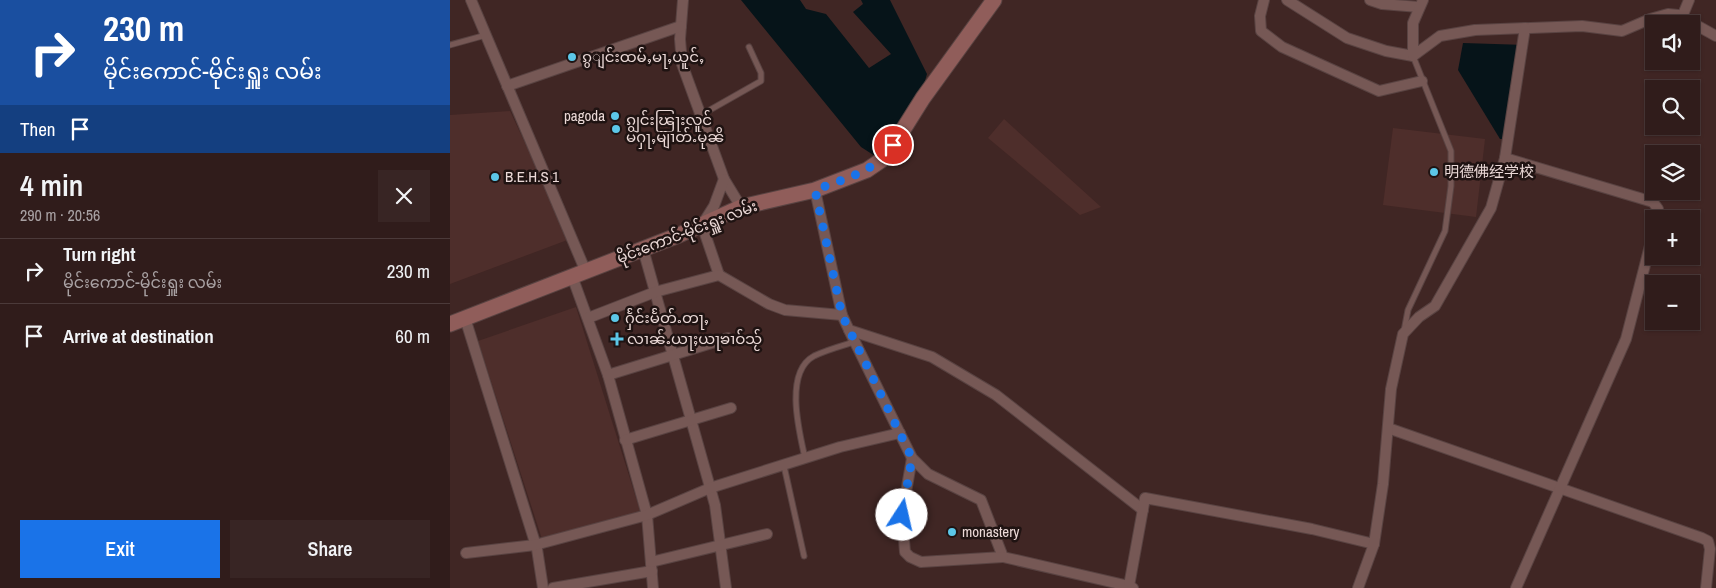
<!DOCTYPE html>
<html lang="en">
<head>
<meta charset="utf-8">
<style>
  :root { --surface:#301c1b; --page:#382524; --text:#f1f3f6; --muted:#a8a1a3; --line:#4b3a3a; --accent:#1a73e8 }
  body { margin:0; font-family:"Archivo Narrow","Noto Sans SC","Noto Sans Myanmar",sans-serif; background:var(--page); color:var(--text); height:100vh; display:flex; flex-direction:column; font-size:19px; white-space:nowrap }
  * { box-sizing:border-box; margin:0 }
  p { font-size:16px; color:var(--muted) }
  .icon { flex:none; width:28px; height:28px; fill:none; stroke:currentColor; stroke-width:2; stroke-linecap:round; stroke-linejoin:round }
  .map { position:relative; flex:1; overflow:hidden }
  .drawer { display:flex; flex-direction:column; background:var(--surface); width:450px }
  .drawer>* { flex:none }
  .banner { background:#1a4fa0; color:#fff; overflow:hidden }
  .buttons { position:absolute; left:1195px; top:15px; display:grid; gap:10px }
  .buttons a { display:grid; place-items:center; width:55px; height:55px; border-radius:0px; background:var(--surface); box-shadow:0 1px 4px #0004,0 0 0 1px var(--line); font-size:25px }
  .pin { position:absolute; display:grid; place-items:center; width:42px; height:42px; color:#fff; margin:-21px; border:2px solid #fff; border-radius:50%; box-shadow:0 1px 5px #0007 }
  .me { position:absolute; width:55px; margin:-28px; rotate:10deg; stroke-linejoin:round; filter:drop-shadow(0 0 4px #0008) }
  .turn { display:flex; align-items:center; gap:18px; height:105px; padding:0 20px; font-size:22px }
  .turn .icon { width:65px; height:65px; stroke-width:2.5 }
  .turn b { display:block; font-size:35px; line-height:42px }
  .then { display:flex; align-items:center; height:48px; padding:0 20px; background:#0003; gap:10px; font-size:19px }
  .round { display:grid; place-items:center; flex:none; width:52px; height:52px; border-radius:0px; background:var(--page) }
  .head { display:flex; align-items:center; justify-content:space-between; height:85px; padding:0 20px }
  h1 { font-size:30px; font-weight:600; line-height:38px }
  .cta { display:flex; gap:10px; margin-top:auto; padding:10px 20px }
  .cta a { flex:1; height:58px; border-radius:0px; background:var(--accent); color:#fff; font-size:20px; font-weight:600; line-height:58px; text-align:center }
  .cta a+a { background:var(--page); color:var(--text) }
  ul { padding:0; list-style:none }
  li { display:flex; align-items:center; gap:15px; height:65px; padding:0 20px; border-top:1px solid var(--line) }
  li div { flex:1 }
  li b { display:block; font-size:19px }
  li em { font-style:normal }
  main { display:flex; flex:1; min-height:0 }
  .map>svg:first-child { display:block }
  .built { fill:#4e2e2b }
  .water { fill:#061419 }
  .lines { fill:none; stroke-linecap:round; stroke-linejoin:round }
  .lane-casing { stroke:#594342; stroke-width:7 }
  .street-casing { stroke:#594342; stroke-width:12 }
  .secondary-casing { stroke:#594342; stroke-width:17 }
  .lane { stroke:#765855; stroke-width:5 }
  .street { stroke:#765855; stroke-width:10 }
  .secondary { stroke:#905d5a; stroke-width:15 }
  .route { stroke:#1a73e8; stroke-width:9; stroke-dasharray:0 16.2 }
  .poi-dot { fill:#5cc7e8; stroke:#1f1312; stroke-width:2 }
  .labels { text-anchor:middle; stroke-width:5; stroke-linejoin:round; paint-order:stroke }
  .poi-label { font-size:15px; fill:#ebd9d7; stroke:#1f1312; text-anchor:start }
  .street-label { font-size:15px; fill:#ebd9d7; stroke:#1f1312 }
</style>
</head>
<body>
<main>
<section class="drawer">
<div class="banner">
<div class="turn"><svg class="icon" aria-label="right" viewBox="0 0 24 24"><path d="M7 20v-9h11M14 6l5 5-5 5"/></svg><div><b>230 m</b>မိုင်းကောင်-မိုင်းရှူး လမ်း</div></div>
<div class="then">Then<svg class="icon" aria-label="arrive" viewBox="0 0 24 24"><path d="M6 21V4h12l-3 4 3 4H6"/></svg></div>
</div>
<div class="head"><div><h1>4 min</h1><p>290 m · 20:56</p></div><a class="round"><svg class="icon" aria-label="close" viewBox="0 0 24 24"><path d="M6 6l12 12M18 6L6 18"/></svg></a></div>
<ul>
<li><svg class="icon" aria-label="right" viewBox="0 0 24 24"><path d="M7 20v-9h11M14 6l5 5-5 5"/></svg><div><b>Turn right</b><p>မိုင်းကောင်-မိုင်းရှူး လမ်း</p></div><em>230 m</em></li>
<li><svg class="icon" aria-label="arrive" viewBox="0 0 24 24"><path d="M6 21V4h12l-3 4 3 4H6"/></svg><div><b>Arrive at destination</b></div><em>60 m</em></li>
</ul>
<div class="cta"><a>Exit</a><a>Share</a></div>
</section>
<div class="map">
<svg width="1266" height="588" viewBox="0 0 1266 588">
  <rect width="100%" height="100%" fill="#402624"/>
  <g class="built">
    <path d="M60 111 120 239 0 284V115Z"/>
    <path d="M554 119 651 207 630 215 538 138Z"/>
    <path d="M943 128 1035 139 1026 217 933 205Z"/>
    <path d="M126 307 192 517 92 539 28 341Z"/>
  </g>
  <g class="water">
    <path d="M291 0H350L356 9 376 14 419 68 441 54 403 12 413 4 411 0H440L477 74 474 84 436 149 425 156 411 147Z"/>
    <path d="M1013 43 1078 45 1062 139H1050L1008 70Z"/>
  </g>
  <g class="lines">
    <g class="lane-casing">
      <g id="lane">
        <path d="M0 45 36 35"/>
        <path d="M251 115 311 81V73L299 47"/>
        <path d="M954 331 958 310 995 231 1001 186V151L963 56"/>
        <path d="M355 458C349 431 334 372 364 356 376 350 391 346 404 342"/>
        <path d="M334 466 354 556"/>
      </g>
    </g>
    <g class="street-casing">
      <g id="street">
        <path d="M21 0 136 272"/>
        <path d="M233 0 230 39 232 64 274 179 291 207"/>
        <path d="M814 0 810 16 811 31 832 47 929 91 972 81"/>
        <path d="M837 0 897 38 936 51 963 56 990 36 1025 30 1132 26 1172 31 1200 19 1218 14 1228 15 1266 36"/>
        <path d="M920 0 932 4 969 7"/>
        <path d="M1232 17 1239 0"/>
        <path d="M963 56V23L973 0"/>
        <path d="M57 86 231 26"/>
        <path d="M1055 158 1203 202 1208 209 1207 219"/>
        <path d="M365 190 392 315 399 330 482 357 546 395 693 510"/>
        <path d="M193 249 265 505 276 588"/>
        <path d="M269 275 252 225 264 206 274 179"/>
        <path d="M122 276 158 375 197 515 203 588"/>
        <path d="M15 318 87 549 93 588"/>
        <path d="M138 318 205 292 269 275 319 304 335 310 392 315"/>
        <path d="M399 330 462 458 478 474 531 500 553 557 679 586"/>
        <path d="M158 375 278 338"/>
        <path d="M938 428 1252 538 1258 541 1260 549 1256 588"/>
        <path d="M175 440 281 408"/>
        <path d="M462 458 452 515 455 552 460 557 471 562 553 557"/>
        <path d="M16 553 85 545 197 515 260 488 390 447 450 433"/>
        <path d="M201 562 317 534"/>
        <path d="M103 588 202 571"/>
        <path d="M683 588 679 586 695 498 862 529 924 544"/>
        <path d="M908 588 924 544 933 484 941 389 953 334 969 317 985 306 1041 208 1055 158 1075 28"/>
        <path d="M1066 588 1176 339 1204 230"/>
      </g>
    </g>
    <g class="secondary-casing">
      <path id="secondary" d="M0 324 229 235 291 207 365 190 417 170 436 157 473 98 544 0"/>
    </g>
    <use href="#lane" class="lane"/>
    <use href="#street" class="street"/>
    <use href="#secondary" class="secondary"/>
  </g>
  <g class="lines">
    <path class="route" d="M443 145C426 172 393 179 365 190L392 315 462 458 452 515"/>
  </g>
  <g class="poi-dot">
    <circle cx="122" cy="57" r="5"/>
    <circle cx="165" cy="116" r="5"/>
    <circle cx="166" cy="129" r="5"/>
    <circle cx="984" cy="172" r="5"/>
    <circle cx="45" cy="177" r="5"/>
    <circle cx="165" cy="318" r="5"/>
    <path d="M164.5 331.5h5v5h5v5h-5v5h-5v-5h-5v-5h5z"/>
    <circle cx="502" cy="532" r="5"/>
  </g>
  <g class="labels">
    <g class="poi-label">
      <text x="132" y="62">ၵွျင်းထမ်ႇမႃႇယူင်ႇ</text>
      <text x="155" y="121" text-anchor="end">pagoda</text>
      <text x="176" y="125">ၵျွင်းၽြႃးလူင်<tspan x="176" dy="17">မႁႃႇမျၢတ်ႉမုၼိ</tspan></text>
      <text x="994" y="177">明德佛经学校</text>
      <text x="55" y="182">B.E.H.S 1</text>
      <text x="175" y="323">ႁႅင်းမႅတ်ႉတႃႇ</text>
      <text x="177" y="344">လၢၼ်ႉယႃႈယႃၶၢဝ်သႂ်</text>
      <text x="512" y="537">monastery</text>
    </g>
    <g class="street-label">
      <text transform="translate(237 232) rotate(-21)" y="5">မိုင်းကောင်-မိုင်းရှူး လမ်း</text>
    </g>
  </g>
</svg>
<div class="buttons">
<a><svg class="icon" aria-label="sound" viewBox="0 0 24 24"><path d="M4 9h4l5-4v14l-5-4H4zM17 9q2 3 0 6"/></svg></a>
<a><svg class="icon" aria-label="search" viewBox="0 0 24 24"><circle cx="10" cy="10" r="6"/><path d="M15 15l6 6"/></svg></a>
<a><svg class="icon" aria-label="layers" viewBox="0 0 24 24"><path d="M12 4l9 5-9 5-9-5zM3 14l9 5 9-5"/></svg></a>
<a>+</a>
<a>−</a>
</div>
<div class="pin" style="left:443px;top:145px;background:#d93025"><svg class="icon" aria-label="arrive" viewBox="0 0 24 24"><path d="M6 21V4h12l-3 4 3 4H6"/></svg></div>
<svg class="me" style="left:452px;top:515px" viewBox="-20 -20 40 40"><circle r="19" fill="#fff"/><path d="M0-13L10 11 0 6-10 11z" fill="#1a73e8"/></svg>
</div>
</main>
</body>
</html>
